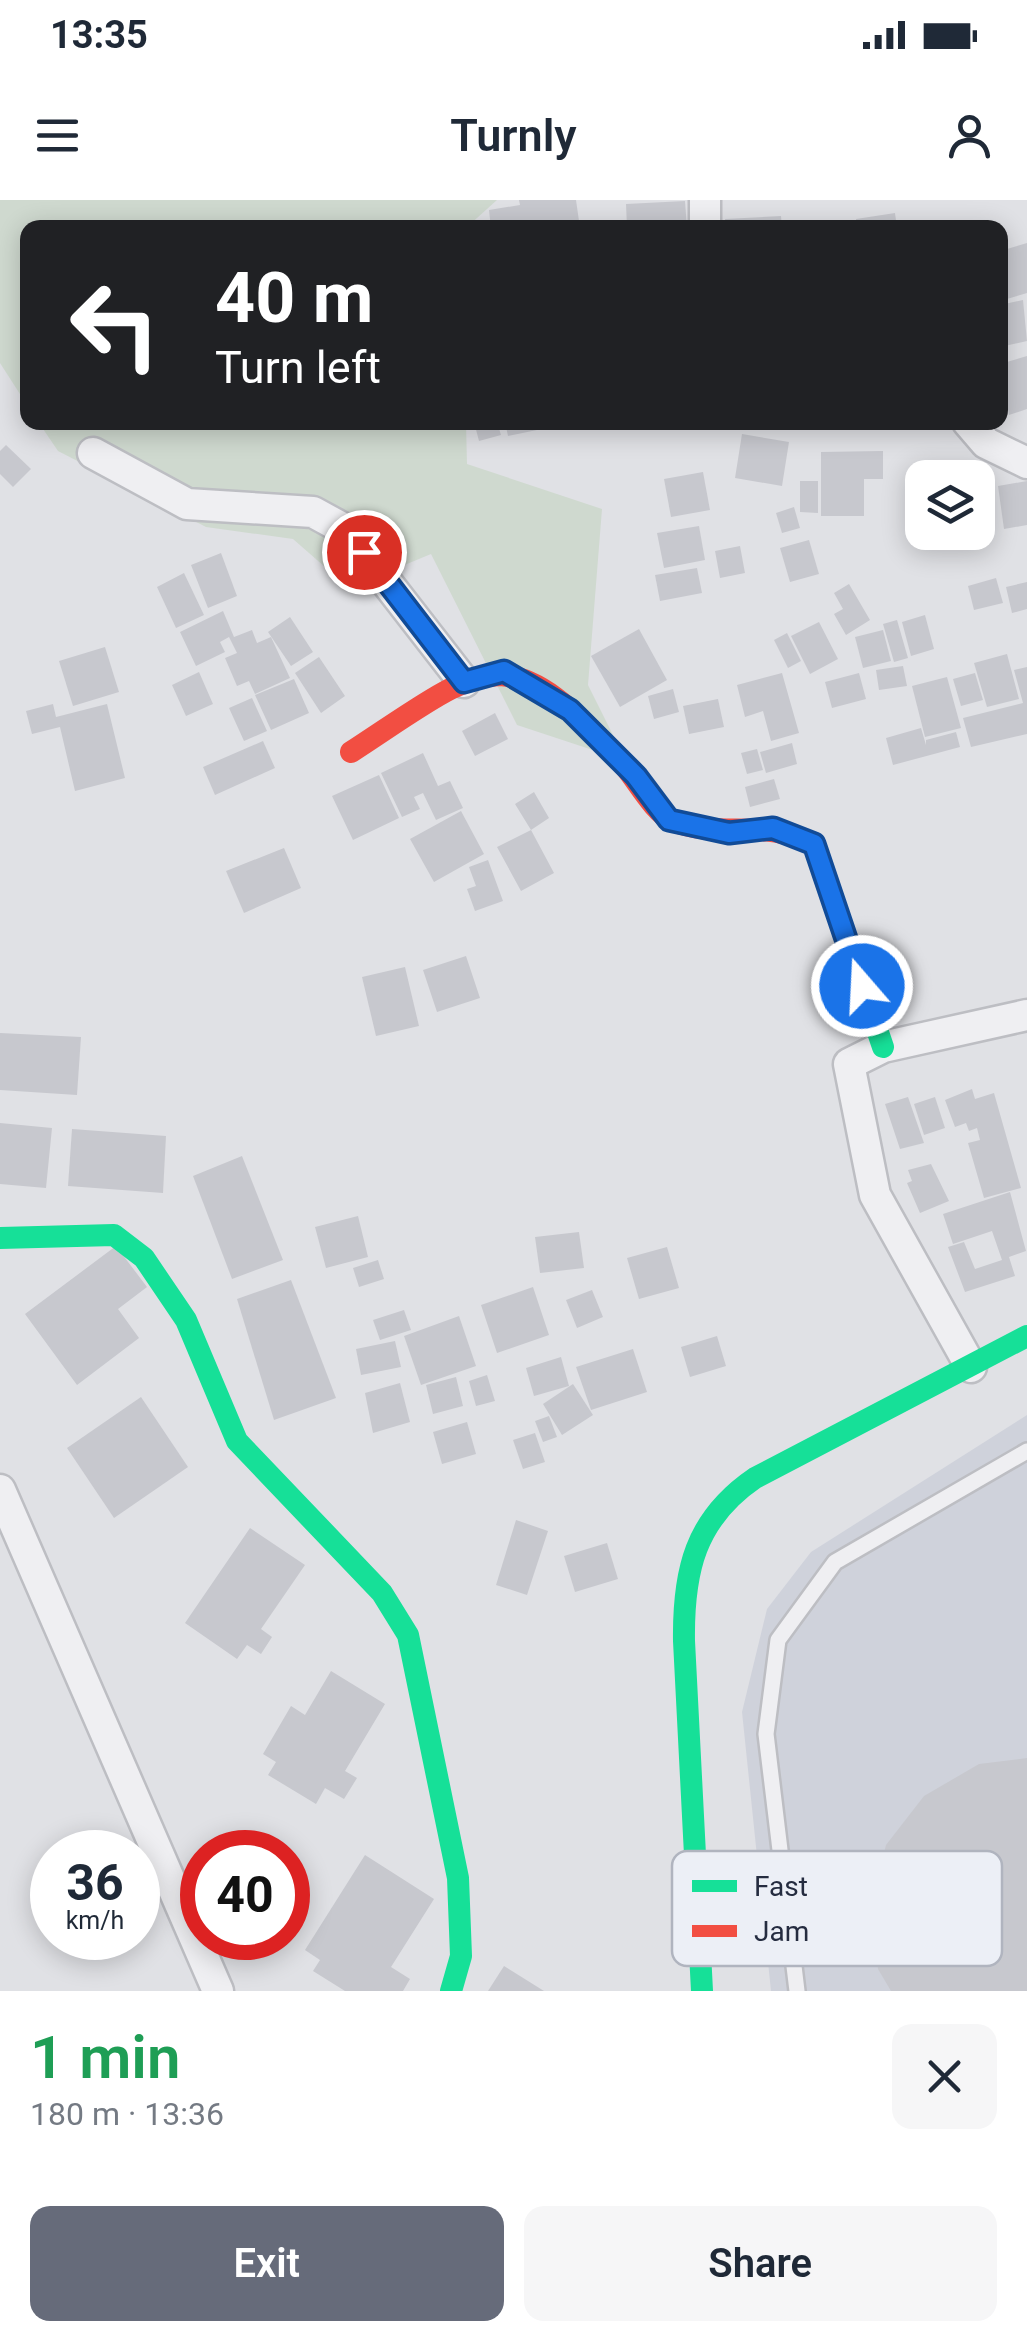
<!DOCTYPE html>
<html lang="en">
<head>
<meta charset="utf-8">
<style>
  :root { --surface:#fff; --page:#f6f6f7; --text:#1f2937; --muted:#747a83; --accent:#666b7a }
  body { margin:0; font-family:Roboto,sans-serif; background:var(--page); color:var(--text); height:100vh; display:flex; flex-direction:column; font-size:38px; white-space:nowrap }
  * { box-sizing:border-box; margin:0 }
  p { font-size:32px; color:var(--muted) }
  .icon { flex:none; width:55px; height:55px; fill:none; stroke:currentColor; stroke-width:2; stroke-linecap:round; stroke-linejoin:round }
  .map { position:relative; height:1791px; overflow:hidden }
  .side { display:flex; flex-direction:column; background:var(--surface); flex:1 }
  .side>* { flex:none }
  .banner { position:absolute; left:20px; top:20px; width:988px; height:210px; border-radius:20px; box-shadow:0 5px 25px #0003; background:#202124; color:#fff; overflow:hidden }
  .buttons { position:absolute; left:905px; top:260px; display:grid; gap:20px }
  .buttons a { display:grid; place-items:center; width:90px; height:90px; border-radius:20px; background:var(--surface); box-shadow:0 5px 25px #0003; font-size:50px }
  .speed { position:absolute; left:30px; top:1630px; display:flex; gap:20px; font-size:50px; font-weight:700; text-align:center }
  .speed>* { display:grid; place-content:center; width:130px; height:130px; border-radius:50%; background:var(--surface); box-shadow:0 5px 25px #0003; line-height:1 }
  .speed small { font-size:25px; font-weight:400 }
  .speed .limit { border:15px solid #d22; background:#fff; color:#111 }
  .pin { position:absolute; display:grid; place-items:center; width:85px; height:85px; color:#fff; margin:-42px; border:5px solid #fff; border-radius:50%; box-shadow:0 2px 10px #0007 }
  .me { position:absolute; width:110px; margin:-55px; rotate:341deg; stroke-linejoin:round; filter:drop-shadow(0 0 8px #0008) }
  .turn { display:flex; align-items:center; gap:35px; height:210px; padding:0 30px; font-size:45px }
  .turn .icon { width:130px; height:130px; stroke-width:2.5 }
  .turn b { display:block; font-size:70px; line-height:85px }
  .round { display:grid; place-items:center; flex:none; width:105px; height:105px; border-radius:20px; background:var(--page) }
  .overview { display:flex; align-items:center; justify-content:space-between; height:170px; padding:0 30px }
  h1 { font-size:60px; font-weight:600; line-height:75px; color:#1e9e55 }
  .action { display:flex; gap:20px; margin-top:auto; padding:20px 30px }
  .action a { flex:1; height:115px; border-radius:20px; background:var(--accent); color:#fff; font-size:40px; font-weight:600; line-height:115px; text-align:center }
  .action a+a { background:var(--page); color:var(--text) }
  .status { display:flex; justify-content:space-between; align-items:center; height:70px; padding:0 50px; background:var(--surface); direction:ltr }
  .status svg { height:28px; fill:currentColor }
  header { display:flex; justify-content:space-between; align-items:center; height:130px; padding:0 30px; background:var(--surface); font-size:45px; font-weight:600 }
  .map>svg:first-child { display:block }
  .built { fill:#cfd2db }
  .green { fill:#cfd9cf }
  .building { fill:#c7c8ce }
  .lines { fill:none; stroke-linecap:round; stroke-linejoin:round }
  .lane-casing { stroke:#bdbec3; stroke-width:20 }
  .street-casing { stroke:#bdbec3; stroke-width:35 }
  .lane { stroke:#efeff2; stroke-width:15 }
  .street { stroke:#efeff2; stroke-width:30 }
  .fast { stroke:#16e098; stroke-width:22 }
  .jam { stroke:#f24e42; stroke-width:22 }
  .route-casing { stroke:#114b97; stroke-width:25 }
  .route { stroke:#1a73e8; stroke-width:18 }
  .key { fill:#eceff6; stroke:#b0b4bf; stroke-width:2.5 }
  .key-label { font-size:28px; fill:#252c40 }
</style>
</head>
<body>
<div class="status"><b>13:35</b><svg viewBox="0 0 49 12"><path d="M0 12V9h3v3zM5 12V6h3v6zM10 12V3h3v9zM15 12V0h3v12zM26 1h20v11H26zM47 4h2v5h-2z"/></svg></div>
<header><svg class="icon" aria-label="menu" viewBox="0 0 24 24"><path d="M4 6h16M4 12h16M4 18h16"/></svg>Turnly<svg class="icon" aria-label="person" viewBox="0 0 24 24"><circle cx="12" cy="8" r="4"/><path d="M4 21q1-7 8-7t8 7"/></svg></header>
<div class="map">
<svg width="1027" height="1791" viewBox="0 0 1027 1791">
  <rect width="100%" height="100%" fill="#e0e1e5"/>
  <path class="built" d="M1027 1215V1791H771L742 1512 767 1409 811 1352Z"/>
  <g class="green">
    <path d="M0 0H497L467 27 28 28 27 205 0 163Z"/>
    <path d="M39 223H466L467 264 602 309 588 485 626 561 517 525 431 354 349 388 293 339 206 327 58 251Z"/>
  </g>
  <g class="building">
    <path d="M519 0H576L580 28H491L489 10 520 5Z"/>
    <path d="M685 1 687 28H627L626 4Z"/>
    <path d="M895 13 897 28H857L856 19Z"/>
    <path d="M781 16 782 28H726L725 19Z"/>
    <path d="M1027 43V93L1000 101V51Z"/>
    <path d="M1023 100 1027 141 1000 147V105Z"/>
    <path d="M1027 156V209L1009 215 1000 164Z"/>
    <path d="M474 222H497L501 235 479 241Z"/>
    <path d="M505 222H536L537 230 508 236Z"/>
    <path d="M742 234 789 242 782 286 735 278Z"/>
    <path d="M6 245 31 269 13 287 0 274V251Z"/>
    <path d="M883 251V279H864V316H821V252Z"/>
    <path d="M703 272 710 310 671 317 664 279Z"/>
    <path d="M800 281H818V313L800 312Z"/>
    <path d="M1027 281V325L1004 329 998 286Z"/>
    <path d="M794 307 800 328 782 333 776 313Z"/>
    <path d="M699 326 705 360 664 368 657 333Z"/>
    <path d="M809 340 819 374 790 382 780 348Z"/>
    <path d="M740 346 745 373 720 378 715 351Z"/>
    <path d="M221 353 237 396 208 408 191 365Z"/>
    <path d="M697 368 702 393 660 401 655 375Z"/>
    <path d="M184 373 204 415 176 428 157 387Z"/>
    <path d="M996 378 1003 403 974 410 968 386Z"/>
    <path d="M1027 382V409L1012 413 1006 387Z"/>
    <path d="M849 384 870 420 846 435 834 414 843 409 834 393Z"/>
    <path d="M223 411 234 437 252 430 257 443 271 437 290 478 255 494 249 481 237 486 225 458 237 453 229 437 220 442 225 452 196 466 180 432Z"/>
    <path d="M925 415 934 449 911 456 902 422Z"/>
    <path d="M290 417 313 452 291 466 268 432Z"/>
    <path d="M897 420 908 458 894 462 883 424Z"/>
    <path d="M819 422 838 459 810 474 791 436Z"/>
    <path d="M639 429 667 480 620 507 591 456Z"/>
    <path d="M883 430 891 461 863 468 855 437Z"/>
    <path d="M787 433 801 461 788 468 774 440Z"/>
    <path d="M105 447 119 492 73 506 59 461Z"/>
    <path d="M1007 454 1019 499 987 507 974 463Z"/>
    <path d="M319 457 345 496 321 513 295 473Z"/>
    <path d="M903 466 907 486 879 490 876 470Z"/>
    <path d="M1027 467V534L971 547 963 518 1023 503 1014 470Z"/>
    <path d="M199 472 213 504 186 516 172 485Z"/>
    <path d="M782 473 799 533 771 541 763 511 745 517 737 485Z"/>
    <path d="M859 473 866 499 832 508 825 482Z"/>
    <path d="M975 473 983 500 961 506 953 479Z"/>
    <path d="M947 477 961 528 925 537 912 486Z"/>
    <path d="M294 479 309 513 271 530 255 495Z"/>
    <path d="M673 489 679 512 654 519 648 496Z"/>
    <path d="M252 498 267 531 244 541 229 508Z"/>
    <path d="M718 499 724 527 689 534 683 506Z"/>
    <path d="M53 504 56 517 107 504 125 578 75 591 60 527 32 534 26 511Z"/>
    <path d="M495 513 508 539 475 556 462 531Z"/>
    <path d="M921 528 926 545V540L956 532 960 547 893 565 886 538Z"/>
    <path d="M263 541 275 568 215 595 203 567Z"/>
    <path d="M792 543 797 564 766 573 760 552Z"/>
    <path d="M757 549 763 570 747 574 741 553Z"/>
    <path d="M423 553 438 586 450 581 463 608 436 620 423 593 414 597 420 609 402 617 381 573Z"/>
    <path d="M379 575 399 618 353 640 332 596Z"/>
    <path d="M774 579 780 599 750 607 745 587Z"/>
    <path d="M534 592 549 618 531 630 554 673 521 691 497 647 531 630 515 604Z"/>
    <path d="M461 611 484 654 434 682 410 639Z"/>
    <path d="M284 648 301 688 244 713 226 671Z"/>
    <path d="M488 660 503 701 475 711 467 689 476 686 469 667Z"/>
    <path d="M466 756 480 798 437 812 423 770Z"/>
    <path d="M405 767 419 826 376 836 362 777Z"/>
    <path d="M0 833 81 837 77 895 0 890Z"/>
    <path d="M972 889 975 899 994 893 1021 988 984 998 968 943 980 940 977 928 969 931 966 923 955 927 945 900Z"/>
    <path d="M908 897 924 943 900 949 885 904Z"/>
    <path d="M935 897 945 928 924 935 914 904Z"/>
    <path d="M0 923 52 928 46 988 0 984Z"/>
    <path d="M72 929 166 936 163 993 68 986Z"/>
    <path d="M242 956 283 1060 232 1079 193 976Z"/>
    <path d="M931 964 949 1001 920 1013 907 983 912 981 908 970Z"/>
    <path d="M1010 992 1026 1051 1009 1057 1015 1076 965 1092 948 1047 964 1042 975 1069 1002 1060 992 1031 953 1044 943 1014Z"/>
    <path d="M358 1016 368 1057 326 1068 315 1027Z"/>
    <path d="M579 1032 584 1068 540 1073 535 1037Z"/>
    <path d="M116 1046 147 1087 118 1109 139 1138 77 1185 25 1114Z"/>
    <path d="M667 1047 679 1088 639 1099 627 1058Z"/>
    <path d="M378 1060 384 1079 359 1087 353 1068Z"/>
    <path d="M291 1080 336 1198 274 1220 237 1099Z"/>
    <path d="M533 1087 549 1135 497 1153 481 1105Z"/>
    <path d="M592 1090 603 1117 577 1128 566 1100Z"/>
    <path d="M404 1110 411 1130 380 1140 373 1120Z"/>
    <path d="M459 1116 476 1166 421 1185 404 1136Z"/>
    <path d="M717 1136 726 1166 690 1177 681 1147Z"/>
    <path d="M395 1141 401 1167 361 1175 356 1149Z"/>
    <path d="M633 1149 647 1192 591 1210 576 1167Z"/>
    <path d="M561 1157 569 1186 534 1196 526 1168Z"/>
    <path d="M487 1175 495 1201 476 1206 469 1181Z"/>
    <path d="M456 1177 463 1206 433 1214 426 1185Z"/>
    <path d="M400 1183 410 1222 373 1233 365 1193Z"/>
    <path d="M573 1184 593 1215 562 1235 543 1204Z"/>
    <path d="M141 1197 188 1267 114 1318 67 1248Z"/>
    <path d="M549 1216 557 1237 543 1242 535 1221Z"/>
    <path d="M467 1222 476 1254 442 1264 433 1232Z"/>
    <path d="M535 1233 545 1262 523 1269 513 1240Z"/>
    <path d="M516 1320 548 1331 527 1395 496 1385Z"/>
    <path d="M250 1328 305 1365 261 1429 272 1437 261 1454 247 1445 237 1459 185 1423Z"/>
    <path d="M607 1343 618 1379 575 1392 564 1356Z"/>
    <path d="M331 1471 385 1504 345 1571 357 1578 344 1599 325 1588 316 1604 268 1575 276 1562 263 1554 291 1506 305 1515Z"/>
    <path d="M1027 1558V1791H891L878 1769 870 1707 886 1645 924 1596 979 1564Z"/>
    <path d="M365 1655 434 1699 391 1767 410 1779 403 1791H345L313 1771 320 1760 305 1750Z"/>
    <path d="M504 1766 544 1791H488Z"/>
  </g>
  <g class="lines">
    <g class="lane-casing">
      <path id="lane" d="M797 1791 766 1534 778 1440 835 1362 1027 1251"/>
    </g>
    <g class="street-casing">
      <g id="street">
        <path d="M705 0V28"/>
        <path d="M968 222 986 243 1027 263"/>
        <path d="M93 253 187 304 313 312 346 330 464 482"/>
        <path d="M971 1167 875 995 849 864 883 847 1027 815"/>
        <path d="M0 1290 218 1791"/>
      </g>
    </g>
    <use href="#lane" class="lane"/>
    <use href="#street" class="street"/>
    <g class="fast">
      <path d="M798 638 814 644 883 847"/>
      <path d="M0 1038 114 1035 144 1058 186 1120 237 1241 382 1393 408 1435 458 1678 461 1756 451 1791"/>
      <path d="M702 1791 684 1441C683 1371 695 1319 755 1278L1027 1136"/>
    </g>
    <path class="jam" d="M351 552C483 466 505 430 623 564 636 579 655 614 673 621 715 638 758 621 798 638"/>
  </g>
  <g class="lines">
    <g class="route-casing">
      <path id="route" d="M364 352 464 482 504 471 570 510 636 576 669 620 729 633 773 628 814 644 862 786"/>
    </g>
    <use href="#route" class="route"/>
  </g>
  <rect x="672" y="1651" width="330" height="115" rx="15" class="key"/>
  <rect x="692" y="1680" width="45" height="12" fill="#16e098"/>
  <rect x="692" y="1725" width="45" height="12" fill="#f24e42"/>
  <g class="key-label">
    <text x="754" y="1696">Fast</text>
    <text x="754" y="1741">Jam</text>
  </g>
</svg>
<div class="buttons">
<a><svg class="icon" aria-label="layers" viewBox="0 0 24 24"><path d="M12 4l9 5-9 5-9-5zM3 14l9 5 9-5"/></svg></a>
</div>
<div class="speed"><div>36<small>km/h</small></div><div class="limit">40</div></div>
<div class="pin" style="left:364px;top:352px;background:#d93025"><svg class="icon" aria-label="arrive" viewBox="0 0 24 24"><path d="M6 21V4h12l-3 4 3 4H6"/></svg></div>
<svg class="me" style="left:862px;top:786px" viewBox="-20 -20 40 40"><circle r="17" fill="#1a73e8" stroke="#fff" stroke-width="3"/><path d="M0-11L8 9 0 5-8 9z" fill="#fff"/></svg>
<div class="banner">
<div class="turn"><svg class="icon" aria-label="left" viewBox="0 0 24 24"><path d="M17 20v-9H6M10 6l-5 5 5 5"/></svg><div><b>40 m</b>Turn left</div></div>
</div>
</div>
<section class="side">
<div class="overview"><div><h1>1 min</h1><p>180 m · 13:36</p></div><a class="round"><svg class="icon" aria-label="close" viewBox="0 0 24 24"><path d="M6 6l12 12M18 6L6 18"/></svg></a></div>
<div class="action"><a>Exit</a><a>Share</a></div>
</section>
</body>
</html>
